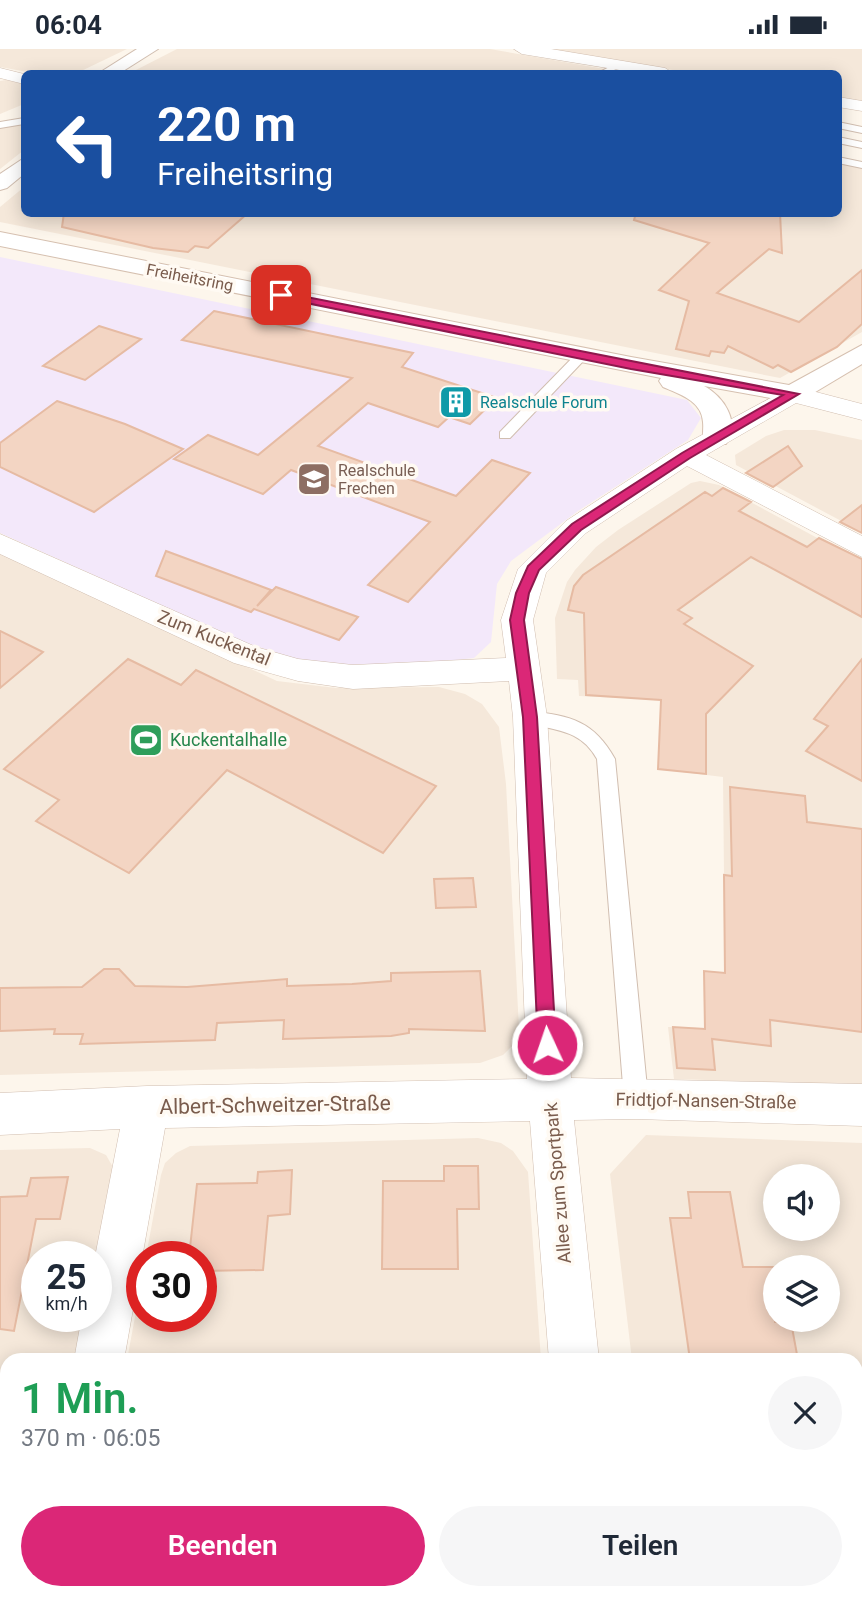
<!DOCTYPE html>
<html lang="de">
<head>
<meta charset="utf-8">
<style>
  :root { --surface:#fff; --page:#f6f6f7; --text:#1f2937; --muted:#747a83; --accent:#db2777 }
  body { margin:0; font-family:Roboto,sans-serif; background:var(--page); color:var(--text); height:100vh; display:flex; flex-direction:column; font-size:26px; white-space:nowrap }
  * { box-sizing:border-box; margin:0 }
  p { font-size:23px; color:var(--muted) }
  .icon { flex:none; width:38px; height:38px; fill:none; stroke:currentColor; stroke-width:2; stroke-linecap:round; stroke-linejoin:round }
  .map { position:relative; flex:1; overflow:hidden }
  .panel { position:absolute; left:0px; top:1304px; width:863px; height:247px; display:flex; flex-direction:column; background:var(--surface); border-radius:21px 21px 0 0; box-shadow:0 4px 18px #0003 }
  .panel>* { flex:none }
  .guide { position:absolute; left:21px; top:21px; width:821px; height:147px; border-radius:10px; box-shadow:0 4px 18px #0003; background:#1a4fa0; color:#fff; overflow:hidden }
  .buttons { position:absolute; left:763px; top:1115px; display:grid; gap:14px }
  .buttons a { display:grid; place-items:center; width:77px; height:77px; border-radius:50%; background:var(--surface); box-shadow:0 4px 18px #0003; font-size:35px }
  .speed { position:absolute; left:21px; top:1192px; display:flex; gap:14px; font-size:35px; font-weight:700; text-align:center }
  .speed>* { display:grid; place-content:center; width:91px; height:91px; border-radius:50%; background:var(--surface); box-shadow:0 4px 18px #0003; line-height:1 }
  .speed small { font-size:18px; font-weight:400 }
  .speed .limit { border:10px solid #d22; background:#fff; color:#111 }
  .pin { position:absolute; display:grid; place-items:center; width:60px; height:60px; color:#fff; margin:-30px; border-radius:14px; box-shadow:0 4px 10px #0006 }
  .me { position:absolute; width:77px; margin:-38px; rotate:357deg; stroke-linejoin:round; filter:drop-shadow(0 0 5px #0008) }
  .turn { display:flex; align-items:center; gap:24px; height:147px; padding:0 21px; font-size:32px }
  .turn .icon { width:91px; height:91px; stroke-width:2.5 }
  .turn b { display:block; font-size:49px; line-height:60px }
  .round { display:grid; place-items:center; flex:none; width:74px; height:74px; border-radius:37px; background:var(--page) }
  .summary { display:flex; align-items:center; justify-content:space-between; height:119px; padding:0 21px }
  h1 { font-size:42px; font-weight:600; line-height:52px; color:#1e9e55 }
  .action { display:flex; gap:14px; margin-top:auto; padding:14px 21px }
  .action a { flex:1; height:80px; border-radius:42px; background:var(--accent); color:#fff; font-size:28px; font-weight:600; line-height:80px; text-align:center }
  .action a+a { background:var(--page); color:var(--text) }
  .status { display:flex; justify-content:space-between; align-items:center; height:49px; padding:0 35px; background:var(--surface); direction:ltr }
  .status svg { height:19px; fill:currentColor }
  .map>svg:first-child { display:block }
  .residential { fill:#f5e8da; fill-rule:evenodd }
  .education { fill:#f3e8fa }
  .building { fill:#f3d5c3; stroke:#e6bba3; stroke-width:2 }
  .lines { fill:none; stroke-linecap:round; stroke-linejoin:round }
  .service-casing { stroke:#d1beb0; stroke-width:2 }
  .minor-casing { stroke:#d1beb0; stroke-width:1 }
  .tertiary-casing { stroke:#d1beb0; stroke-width:2 }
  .secondary-casing { stroke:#d6c0b0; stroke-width:2 }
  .service { fill:#fff; fill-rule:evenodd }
  .minor { fill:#fff; fill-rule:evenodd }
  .tertiary { fill:#fff; fill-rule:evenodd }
  .secondary { fill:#fff; fill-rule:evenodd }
  .route { fill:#db2777; stroke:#8e194d; stroke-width:2 }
  .labels { text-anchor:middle; stroke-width:7; stroke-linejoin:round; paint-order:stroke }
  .far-street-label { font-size:16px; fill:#7a5c4d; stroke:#fffaf3 }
  .far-culture-label { font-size:16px; fill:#0d838f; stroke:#fffaf3; text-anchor:start }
  .far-education-label { font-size:16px; fill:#785e54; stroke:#fffaf3; text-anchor:start }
  .street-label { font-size:18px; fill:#7a5c4d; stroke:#fffaf3 }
  .leisure-label { font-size:18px; fill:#27864d; stroke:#fffaf3; text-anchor:start }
  .near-street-label { font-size:21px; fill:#7a5c4d; stroke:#fffaf3 }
</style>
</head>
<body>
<div class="status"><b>06:04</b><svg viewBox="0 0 49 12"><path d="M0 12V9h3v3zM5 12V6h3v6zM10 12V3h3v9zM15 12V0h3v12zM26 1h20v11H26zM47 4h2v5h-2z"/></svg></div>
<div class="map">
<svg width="862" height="1549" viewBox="0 0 862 1549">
  <rect width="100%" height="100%" fill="#fdf6ec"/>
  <g class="residential">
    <path d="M0 0H127L77 24H33L0 18Z"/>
    <path d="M177 0H490L628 24 134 22Z"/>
    <path d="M545 0H862V52L838 48V24H691Z"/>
    <path d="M6 31 24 35V55L0 65V32Z"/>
    <path d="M24 74V101L0 120V79Z"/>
    <path d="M838 114 862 119V283L780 329 0 173V158L24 138V164H838Z"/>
    <path d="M784 381H815L862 391V483L736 416 735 406 766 387Z"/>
    <path d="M700 432 719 436 862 513V1036L674 1030 668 978 704 979V922L725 924 723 728 658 720 661 651 579 647 578 631 557 630 555 569 567 533 575 521 596 498 618 481 691 434Z"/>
    <path d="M0 504 277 632 336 639 439 638 465 645 482 655 499 678 506 735 519 979 512 997 503 1006 480 1014 0 1026Z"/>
    <path d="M646 1086 862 1094V1549H659V1544H856V1311H632L610 1125ZM775 1127H828V1180H775ZM775 1218H828V1270H775Z"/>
    <path d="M478 1089 501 1094 513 1102 528 1123 541 1311H127L142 1230V1267H201V1208L146 1207 161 1126 165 1114 176 1104 190 1097Z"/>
    <path d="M90 1099 106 1106 114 1120 96 1208H37V1267H86L77 1311H7V1544H29L28 1549H0V1101Z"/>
    <path d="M84 1544H557L558 1549H83Z"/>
  </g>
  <path class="education" d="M0 208 687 351 701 369 688 391 578 462 511 512 497 535 491 593 474 609 429 614 344 616 295 610 238 591 0 484Z"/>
  <g class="building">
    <path d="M64 164H248L208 199 195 197 188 203 153 199 62 178Z"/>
    <path d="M636 164H780L782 204 769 200 717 244 799 273 862 221V275L837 298 791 323 778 316 773 319 728 297 724 304 711 302 709 307 676 300 689 252 659 241 709 194 634 171Z"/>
    <path d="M214 262 413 304 402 318 497 349 470 375 449 368 438 378 368 354 318 397 456 447 492 411 530 424 408 553 368 536 430 473 291 421 263 445 174 410 208 386 258 406 352 329 182 291Z"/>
    <path d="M99 277 141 290 85 331 43 317Z"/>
    <path d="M57 352 125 375 183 400 94 463 0 418V394Z"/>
    <path d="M788 397 802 417 773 438 746 424Z"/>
    <path d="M723 439 751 453 739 462 807 498 819 489 862 510V568L751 508 678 561 692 569 684 575 753 617 706 665V725L658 720 661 651 586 646 584 564 568 561 574 537 583 526 705 443 712 447Z"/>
    <path d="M862 456V484L840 473Z"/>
    <path d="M166 502 271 541 257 557 276 538 358 568 339 591 254 560 251 563 156 527Z"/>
    <path d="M0 582 43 603 0 639Z"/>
    <path d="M128 610 181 636 196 621 436 737 383 804 227 721 129 824 36 772 59 751 4 720Z"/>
    <path d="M862 610V732L806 702 828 677 814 670Z"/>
    <path d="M730 738 805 747 807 773 862 780V983L770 971 771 997 712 990 715 1021 677 1019 673 978 705 980 704 922 725 924 724 826 732 827Z"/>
    <path d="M473 829 476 858 436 859 434 830Z"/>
    <path d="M104 920H119L135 937 187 938 287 930V937L352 935 391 932V924L480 922 485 982 409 980V984L391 987 283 990 284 971 217 974 215 991 80 995 83 985H54L55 980 0 982V939L82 938Z"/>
    <path d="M444 1117H478L479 1160H457L458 1220H382L383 1132H444Z"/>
    <path d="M292 1121 290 1165 268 1167 263 1221 201 1222V1208H189L197 1135 257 1134 258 1123Z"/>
    <path d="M68 1128 60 1170H36L14 1282 0 1280V1148L27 1147 31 1129Z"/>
    <path d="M688 1143H730L743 1218H775V1273H791L798 1311H690L670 1169H691Z"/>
  </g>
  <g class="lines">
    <g class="service-casing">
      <g id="service">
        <path d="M615 15 622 17 608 24H598Z"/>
        <path d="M24 69V75L0 79V73Z"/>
        <path d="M838 73 862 78V84L838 79Z"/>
        <path d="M838 88 862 93V99L838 94Z"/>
        <path d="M838 108 862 113V119L838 114Z"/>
        <path d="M578 303 589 306 510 389H500V383Z"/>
        <path d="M530 662C571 667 594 672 615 710L648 1049 644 1057 636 1060 628 1057 624 1049 597 710C580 679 553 682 524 673L521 668Z"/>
      </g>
    </g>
    <g class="minor-casing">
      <g id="minor">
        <path d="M514 0H551L665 19 673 24H638L522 5Z"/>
        <path d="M0 19 24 25V35L0 29Z"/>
        <path d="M838 48 862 52V62L838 58Z"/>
        <path d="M793 337 862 355V371L796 354 706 406 862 487V508L687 417 586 484 546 524 533 571 547 668 571 1029 862 1035V1077L636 1070 574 1071 599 1311H549L530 1072 165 1079 124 1311H74L82 1267H96L95 1208 120 1080 0 1086V1044L147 1037 527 1030 513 668 509 632 353 640 298 632 234 614 0 505V485L256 598 298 610 353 616 506 609 501 571 518 520 566 472 676 400Z"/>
        <path d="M24 1544H82L81 1549H23Z"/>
        <path d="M567 1544H624L626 1549H568Z"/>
      </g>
    </g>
    <g class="tertiary-casing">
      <g id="tertiary">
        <path d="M137 0H158L120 24H99Z"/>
        <path d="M24 109V125L7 139 0 141V125Z"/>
      </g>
    </g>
    <g class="secondary-casing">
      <path id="secondary" d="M0 183 631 308 789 336 862 296V315L802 351 793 353 704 337C724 348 741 373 726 395H706C701 387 704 382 703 373 702 352 679 345 663 338L659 332 661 329 0 197Z"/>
    </g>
    <use href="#service" class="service"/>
    <use href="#minor" class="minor"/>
    <use href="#tertiary" class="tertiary"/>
    <use href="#secondary" class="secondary"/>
  </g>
  <path class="route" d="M281 243 799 345 690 409 581 481 539 521 529 544 524 571 537 668 556 996 553 1002 547 1004 540 1002 538 996 523 668 510 571 516 544 528 517 572 475 682 404 783 346 631 320 277 248Z"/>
  <defs>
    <g id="building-square" transform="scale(1.75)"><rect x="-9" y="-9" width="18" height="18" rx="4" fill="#0f9aa8" stroke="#fffaf3"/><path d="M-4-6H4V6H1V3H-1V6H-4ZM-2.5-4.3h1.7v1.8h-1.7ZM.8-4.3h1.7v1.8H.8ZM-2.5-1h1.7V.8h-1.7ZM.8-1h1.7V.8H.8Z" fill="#fff"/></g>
    <g id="school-square" transform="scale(1.75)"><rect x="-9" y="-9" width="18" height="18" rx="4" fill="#8d6e63" stroke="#fffaf3"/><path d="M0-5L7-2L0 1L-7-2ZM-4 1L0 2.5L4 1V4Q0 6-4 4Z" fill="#fff"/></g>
    <g id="stadium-square" transform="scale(1.75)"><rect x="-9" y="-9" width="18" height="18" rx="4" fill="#2e9e5b" stroke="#fffaf3"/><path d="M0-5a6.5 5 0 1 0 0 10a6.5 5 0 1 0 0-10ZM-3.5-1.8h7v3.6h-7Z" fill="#fff"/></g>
  </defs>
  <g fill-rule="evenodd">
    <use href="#building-square" x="456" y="353"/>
    <use href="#school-square" x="314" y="430"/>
    <use href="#stadium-square" x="146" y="691"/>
  </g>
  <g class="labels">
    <g class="far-street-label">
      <text transform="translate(190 228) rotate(11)" y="6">Freiheitsring</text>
    </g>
    <g class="far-culture-label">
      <text x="480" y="359">Realschule Forum</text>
    </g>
    <g class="far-education-label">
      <text x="338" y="427">Realschule<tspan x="338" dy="18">Frechen</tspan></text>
    </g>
    <g class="street-label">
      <text transform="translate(214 589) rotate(22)" y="6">Zum Kuckental</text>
      <text transform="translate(706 1052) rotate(1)" y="6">Fridtjof-Nansen-Straße</text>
      <text transform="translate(558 1134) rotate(-95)" y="6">Allee zum Sportpark</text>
    </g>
    <g class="leisure-label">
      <text x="170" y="697">Kuckentalhalle</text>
    </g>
    <g class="near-street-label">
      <text transform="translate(275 1056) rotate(-1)" y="7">Albert-Schweitzer-Straße</text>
    </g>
  </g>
</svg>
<div class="buttons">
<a><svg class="icon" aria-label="sound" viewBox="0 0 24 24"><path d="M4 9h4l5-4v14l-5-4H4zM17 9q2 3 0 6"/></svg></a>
<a><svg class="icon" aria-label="layers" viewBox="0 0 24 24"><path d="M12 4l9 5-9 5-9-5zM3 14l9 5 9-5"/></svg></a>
</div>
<div class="speed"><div>25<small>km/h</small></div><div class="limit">30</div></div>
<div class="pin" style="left:281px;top:246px;background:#d93025"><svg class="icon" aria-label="arrive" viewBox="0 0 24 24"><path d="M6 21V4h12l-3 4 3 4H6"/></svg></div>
<svg class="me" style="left:547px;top:996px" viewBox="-20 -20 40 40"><circle r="17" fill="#db2777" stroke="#fff" stroke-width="3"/><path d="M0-11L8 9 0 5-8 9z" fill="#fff"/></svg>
<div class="guide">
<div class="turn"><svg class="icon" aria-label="left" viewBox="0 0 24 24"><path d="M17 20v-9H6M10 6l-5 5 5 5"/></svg><div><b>220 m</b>Freiheitsring</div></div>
</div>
<section class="panel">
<div class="summary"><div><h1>1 Min.</h1><p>370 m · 06:05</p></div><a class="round"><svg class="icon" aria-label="close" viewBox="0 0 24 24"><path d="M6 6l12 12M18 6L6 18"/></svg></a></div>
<div class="action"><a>Beenden</a><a>Teilen</a></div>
</section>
</div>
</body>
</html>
